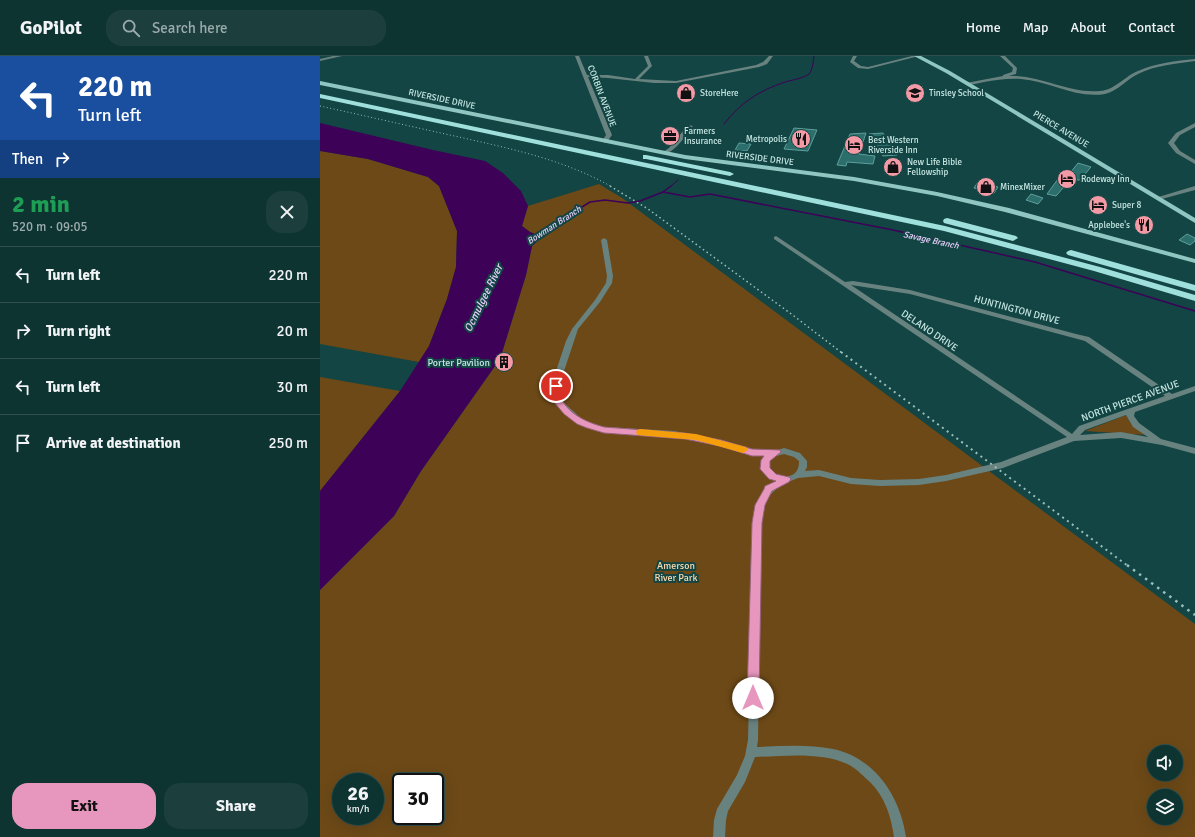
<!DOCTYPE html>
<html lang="en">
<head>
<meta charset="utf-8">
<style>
  :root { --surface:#0e3432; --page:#1c3f3e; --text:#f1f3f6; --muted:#9baaac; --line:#2e4f4d; --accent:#e797bd }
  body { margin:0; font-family:Signika,sans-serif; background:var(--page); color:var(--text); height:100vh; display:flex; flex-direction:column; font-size:15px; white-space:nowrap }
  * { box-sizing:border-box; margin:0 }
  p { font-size:13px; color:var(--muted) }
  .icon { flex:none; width:22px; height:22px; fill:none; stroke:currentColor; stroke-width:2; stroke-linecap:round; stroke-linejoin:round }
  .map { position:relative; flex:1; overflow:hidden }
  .panel { display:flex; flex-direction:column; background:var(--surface); width:320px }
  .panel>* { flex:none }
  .banner { background:#1a4fa0; color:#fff; overflow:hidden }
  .fabs { position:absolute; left:827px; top:689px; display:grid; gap:8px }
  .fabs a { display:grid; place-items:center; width:36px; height:36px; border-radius:50%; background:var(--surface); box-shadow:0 4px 16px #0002,0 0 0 1px var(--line); font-size:20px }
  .speed { position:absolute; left:12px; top:717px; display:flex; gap:8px; font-size:20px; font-weight:700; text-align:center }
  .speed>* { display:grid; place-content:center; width:52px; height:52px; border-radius:50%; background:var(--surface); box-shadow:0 4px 16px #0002,0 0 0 1px var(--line); line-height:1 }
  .speed small { font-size:10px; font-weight:400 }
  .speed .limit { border:2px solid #111; border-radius:6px; background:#fff; color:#111 }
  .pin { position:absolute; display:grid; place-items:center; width:34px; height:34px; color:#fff; margin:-17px; border:2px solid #fff; border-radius:50%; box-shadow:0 1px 4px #0007 }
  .me { position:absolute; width:44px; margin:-22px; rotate:0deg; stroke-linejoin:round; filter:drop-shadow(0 0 3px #0008) }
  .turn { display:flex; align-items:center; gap:14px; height:84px; padding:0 12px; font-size:18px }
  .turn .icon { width:52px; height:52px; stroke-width:2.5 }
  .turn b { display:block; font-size:28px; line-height:34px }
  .then { display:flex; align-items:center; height:38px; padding:0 12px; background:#0003; gap:8px; font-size:15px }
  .round { display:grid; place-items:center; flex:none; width:42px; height:42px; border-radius:16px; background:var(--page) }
  .headline { display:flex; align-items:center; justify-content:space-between; height:68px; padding:0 12px }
  h1 { font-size:24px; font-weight:700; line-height:30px; color:#1e9e55 }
  .cta { display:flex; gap:8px; margin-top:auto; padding:8px 12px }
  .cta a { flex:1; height:46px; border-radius:16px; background:var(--accent); color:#111; font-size:16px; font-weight:700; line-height:46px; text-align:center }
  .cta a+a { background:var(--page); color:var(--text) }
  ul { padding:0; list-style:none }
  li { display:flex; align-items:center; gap:12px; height:56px; padding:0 12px; border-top:1px solid var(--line) }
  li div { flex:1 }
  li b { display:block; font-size:15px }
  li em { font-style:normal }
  header { display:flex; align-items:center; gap:24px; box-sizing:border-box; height:56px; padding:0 20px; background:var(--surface); border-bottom:1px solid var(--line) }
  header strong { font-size:19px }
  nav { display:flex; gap:22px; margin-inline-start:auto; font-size:14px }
  .search { width:280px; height:36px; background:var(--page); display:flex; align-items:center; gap:10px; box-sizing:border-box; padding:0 14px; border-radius:16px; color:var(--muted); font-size:15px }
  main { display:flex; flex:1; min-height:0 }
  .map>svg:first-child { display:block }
  .green { fill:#6d4917; fill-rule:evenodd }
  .water { fill:#3e0158 }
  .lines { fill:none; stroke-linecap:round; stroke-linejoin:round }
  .stream-far1 { stroke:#3e0158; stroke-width:1 }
  .stream { stroke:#3e0158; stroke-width:1.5 }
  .building { fill:#2c6e6b; stroke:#5e9e9b }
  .street { fill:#688280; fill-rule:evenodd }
  .primary { fill:#8fc6c2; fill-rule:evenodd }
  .highway { fill:#9fe0dc; fill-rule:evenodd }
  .rail-far3 { stroke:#9abfbc; stroke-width:1; stroke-dasharray:1 2.5; stroke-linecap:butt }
  .rail-far2 { stroke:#9abfbc; stroke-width:1.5; stroke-dasharray:1.5 3; stroke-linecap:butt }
  .rail-far1 { stroke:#9abfbc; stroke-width:2; stroke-dasharray:2 4; stroke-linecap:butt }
  .rail { stroke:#9abfbc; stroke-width:2.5; stroke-dasharray:2.5 5; stroke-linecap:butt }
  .route { fill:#e797bd; stroke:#96627b }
  .slow { fill:#f59e0b }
  .labels { text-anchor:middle; stroke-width:4; stroke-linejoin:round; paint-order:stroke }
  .far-poi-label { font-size:9px; fill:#c6e6e3; stroke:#124543; text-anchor:start }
  .far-street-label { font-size:9px; fill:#c6e6e3; stroke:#124543 }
  .far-water-label { font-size:9px; font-style:italic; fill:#e8cefb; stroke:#124543 }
  .street-label { font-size:10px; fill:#c6e6e3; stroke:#124543 }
  .poi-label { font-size:10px; fill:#c6e6e3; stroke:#124543; text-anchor:end }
  .park-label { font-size:10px; fill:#fcd9af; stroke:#124543 }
  .water-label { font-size:11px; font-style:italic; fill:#e8cefb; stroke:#124543 }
</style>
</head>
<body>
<header>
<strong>GoPilot</strong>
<div class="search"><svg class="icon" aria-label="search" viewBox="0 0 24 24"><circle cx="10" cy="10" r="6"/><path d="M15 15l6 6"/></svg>Search here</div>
<nav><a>Home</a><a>Map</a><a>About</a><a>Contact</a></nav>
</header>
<main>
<section class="panel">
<div class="banner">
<div class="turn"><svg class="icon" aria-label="left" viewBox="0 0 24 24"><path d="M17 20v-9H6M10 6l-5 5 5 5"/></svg><div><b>220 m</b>Turn left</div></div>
<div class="then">Then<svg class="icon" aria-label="right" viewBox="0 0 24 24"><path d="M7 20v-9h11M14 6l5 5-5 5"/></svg></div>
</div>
<div class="headline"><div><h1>2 min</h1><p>520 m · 09:05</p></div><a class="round"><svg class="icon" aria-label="close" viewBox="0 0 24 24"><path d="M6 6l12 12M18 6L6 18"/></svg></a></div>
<ul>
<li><svg class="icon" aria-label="left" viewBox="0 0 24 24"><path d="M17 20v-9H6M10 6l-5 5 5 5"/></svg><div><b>Turn left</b></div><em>220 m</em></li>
<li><svg class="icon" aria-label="right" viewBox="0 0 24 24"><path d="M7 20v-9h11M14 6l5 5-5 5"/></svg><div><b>Turn right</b></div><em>20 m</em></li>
<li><svg class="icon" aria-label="left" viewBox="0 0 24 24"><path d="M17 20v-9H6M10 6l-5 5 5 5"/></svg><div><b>Turn left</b></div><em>30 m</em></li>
<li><svg class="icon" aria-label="arrive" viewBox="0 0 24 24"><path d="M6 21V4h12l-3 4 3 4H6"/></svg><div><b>Arrive at destination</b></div><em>250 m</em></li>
</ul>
<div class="cta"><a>Exit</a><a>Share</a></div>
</section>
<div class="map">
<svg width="875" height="781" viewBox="0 0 875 781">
  <rect width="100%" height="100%" fill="#124543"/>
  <g class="green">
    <path d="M0 95 48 103 108 121 119 130 137 175 136 211 127 243 109 290 99 306 0 288Z"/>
    <path d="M279 128 302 142 875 568V781H0V534L74 460 101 415 180 303 206 219 212 190 221 181 210 176 202 170 208 150ZM834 696H856V718H834ZM21 726H55V760H21ZM81 726H115V760H81ZM834 740H856V762H834Z"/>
    <path d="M0 321 80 335 0 435Z"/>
    <path d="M806 359 812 369 827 379 765 375Z"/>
  </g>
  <path class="water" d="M0 67 113 94 165 105 183 117 201 135 208 150 202 170 210 176 222 181 212 190 206 219 180 303 101 415 74 460 0 534V435L80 335 109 290 127 243 136 211 137 175 119 130 108 121 48 103 0 95Z"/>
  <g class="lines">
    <g class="stream-far1">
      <path d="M404 68C420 47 440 34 465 26 472 24 484 22 489 18 493 13 493 6 494 0"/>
      <path d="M350 131 358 124"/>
    </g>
    <g class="stream">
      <path d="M343 136 370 141 390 138 573 174 715 206 875 255"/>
      <path d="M215 180 270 146 285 144 308 147 320 145 343 136 351 130"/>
    </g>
  </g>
  <g class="building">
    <path d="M474 72 497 74 488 95 464 93Z"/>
    <path d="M546 77 539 98 555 100 553 108 527 106 526 110 517 109 530 78Z"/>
    <path d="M563 77 577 99 563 100 549 78Z"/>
    <path d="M419 87 431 88 427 95 415 94Z"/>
    <path d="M758 107 771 111 760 124H750L736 140 727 138 741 119 747 121Z"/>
    <path d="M658 126 678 131 674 137 654 132Z"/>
    <path d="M711 138 723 142 718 148 706 144Z"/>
    <path d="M820 162 833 166 828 176 815 172Z"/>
    <path d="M867 178 875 182V185L870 189 859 184Z"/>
    <path d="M183 300 192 301 186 312H177Z"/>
  </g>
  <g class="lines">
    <g class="street">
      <path d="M13 0H22L0 5V3Z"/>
      <path d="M255 0H259L267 19H288L315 23 328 10 324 0H328L332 10 319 23 356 25 436 9 443 6 449 0H453L447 8 439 11 356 27H334L288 22 268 21 292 79 287 86 285 87 282 85 286 79Z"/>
      <path d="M533 0H537L534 5 541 10 548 11 592 0H599L548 13 538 12 530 6Z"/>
      <path d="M680 0H685L697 12 696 18 689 20C721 19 749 38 780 35 795 34 805 20 818 15 836 7 856 5 875 3V5C856 8 836 9 818 18 807 23 798 35 785 38 756 43 729 25 701 23 689 22 676 24 664 26 658 27 652 29 646 29V27L683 20V19L692 16 693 12Z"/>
      <path d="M875 67V71L860 79 854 87 860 95 875 104V108L856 97 848 87 856 77Z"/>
      <path d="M368 69 373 70C367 78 353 99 343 98V96L349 92Z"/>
      <path d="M875 130V134L838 144 835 142Z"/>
      <path d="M456 180 525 226 533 225 590 234 756 278 769 281 852 338 875 330V335L815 356 814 360 819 367 841 383 875 392V398L842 389 801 382 754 385 683 412 626 425 599 429 560 430 531 428 499 420 478 422 461 429 451 438 446 445 441 467 438 684 437 691C462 690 488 688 513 693 555 702 580 740 586 781H574C571 760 565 741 550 726 544 721 538 714 531 710 505 695 464 700 435 701L425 726 408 755 406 764 405 781H393L394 764 397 753 417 719 425 700 428 684 433 467C436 449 440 435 456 425L450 423 441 413V405L445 399 432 400 400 390 354 381 284 377 257 368 235 348 231 330 246 285 252 273 275 244 286 227 287 220 281 184 284 182 287 184 293 220 292 227 280 246 258 273 239 330 242 345 263 364 284 371 354 375 401 384 432 394H458L464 392 480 397 487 405V411L485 415 499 414 531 422 560 424 599 423 626 419 681 406 747 381 454 183V181ZM531 229 590 238 765 285 845 340 759 370 752 378ZM806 359 813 371 828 381 801 376 760 379 765 374ZM464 398 474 401 479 405C480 439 421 407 464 398Z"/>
    </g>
    <g class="primary">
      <path d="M594 0H601L630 15 875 162V167L626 17Z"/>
      <path d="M0 25 365 99 534 121 617 136 689 152 875 203V207L685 156 617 140 534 125 365 103 0 29Z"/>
    </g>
    <g class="highway">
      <path d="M0 38 625 170 780 211 875 239V245L774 215 624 175 0 42Z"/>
      <path d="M323 99H326L410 116 414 118 410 120 326 103H323Z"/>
      <path d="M627 162 696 180 698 182 693 185 624 167 623 165 624 163Z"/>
      <path d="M751 194 875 229V235L748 199 746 197 748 195Z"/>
    </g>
    <path class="rail-far3" d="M0 50C46 60 93 71 139 81 192 93 245 104 292 131"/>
    <path class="rail-far2" d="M290 130 328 153 474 260 522 297"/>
    <path class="rail-far1" d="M521 296 808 510"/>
    <path class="rail" d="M807 509 875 559"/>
  </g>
  <path class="route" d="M236 327 240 330C241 335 241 342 243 346 252 360 269 367 284 371L365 377 401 384 432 393 460 394 461 396 450 405V412L456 418 469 421 471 423 469 426 452 435 445 449 442 467 439 642 437 646 433 647 429 646 427 642 432 467 435 449 444 433 445 430 456 425 449 423 440 413 441 404 444 400H432L400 390 365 383 284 377 267 372 257 368 244 358 234 346 231 330Z"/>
  <path class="slow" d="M320 373 376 378 426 391 428 394 423 397 376 384 317 379 316 376 317 374Z"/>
  <defs>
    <g id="shop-disc" transform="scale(1)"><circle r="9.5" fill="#f49aa6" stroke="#124543"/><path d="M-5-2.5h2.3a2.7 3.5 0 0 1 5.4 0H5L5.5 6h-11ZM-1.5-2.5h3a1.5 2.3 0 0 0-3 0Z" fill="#111"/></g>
    <g id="school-disc" transform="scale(1)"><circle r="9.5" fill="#f49aa6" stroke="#124543"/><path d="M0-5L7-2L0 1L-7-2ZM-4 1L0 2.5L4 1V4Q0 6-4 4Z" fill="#111"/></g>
    <g id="office-disc" transform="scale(1)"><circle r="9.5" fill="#f49aa6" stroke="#124543"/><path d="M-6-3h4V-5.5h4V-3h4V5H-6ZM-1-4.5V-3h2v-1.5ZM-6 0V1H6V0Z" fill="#111"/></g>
    <g id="restaurant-disc" transform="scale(1)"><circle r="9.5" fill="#f49aa6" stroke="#124543"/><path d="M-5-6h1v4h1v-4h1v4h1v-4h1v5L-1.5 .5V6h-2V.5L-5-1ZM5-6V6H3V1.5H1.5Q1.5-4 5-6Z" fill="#111"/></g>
    <g id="hotel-disc" transform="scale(1)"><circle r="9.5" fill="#f49aa6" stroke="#124543"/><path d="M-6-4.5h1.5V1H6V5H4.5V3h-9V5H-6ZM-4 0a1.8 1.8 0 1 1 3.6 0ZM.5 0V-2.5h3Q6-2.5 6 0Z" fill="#111"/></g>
    <g id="building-disc" transform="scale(1)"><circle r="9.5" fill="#f49aa6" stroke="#124543"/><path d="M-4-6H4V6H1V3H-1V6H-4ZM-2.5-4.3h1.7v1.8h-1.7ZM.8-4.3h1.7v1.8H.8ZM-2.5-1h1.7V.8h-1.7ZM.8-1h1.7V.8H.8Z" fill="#111"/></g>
  </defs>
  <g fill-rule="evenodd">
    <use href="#shop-disc" x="366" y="37"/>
    <use href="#school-disc" x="595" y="37"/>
    <use href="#office-disc" x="350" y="80"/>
    <use href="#restaurant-disc" x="481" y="83"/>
    <use href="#hotel-disc" x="534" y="89"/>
    <use href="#shop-disc" x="573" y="111"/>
    <use href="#hotel-disc" x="747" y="123"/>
    <use href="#shop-disc" x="666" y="131"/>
    <use href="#hotel-disc" x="778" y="149"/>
    <use href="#restaurant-disc" x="824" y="169"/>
    <use href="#building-disc" x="184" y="306"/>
  </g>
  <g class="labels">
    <g class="far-poi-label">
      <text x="380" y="40">StoreHere</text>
      <text x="609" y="40">Tinsley School</text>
      <text x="364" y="78">Farmers<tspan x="364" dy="10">Insurance</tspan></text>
      <text x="467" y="86" text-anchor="end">Metropolis</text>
      <text x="548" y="87">Best Western<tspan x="548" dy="10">Riverside Inn</tspan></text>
      <text x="587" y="109">New Life Bible<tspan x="587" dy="10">Fellowship</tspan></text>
      <text x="761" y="126">Rodeway Inn</text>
      <text x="680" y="134">MinexMixer</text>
      <text x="792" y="152">Super 8</text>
      <text x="810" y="172" text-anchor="end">Applebee's</text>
    </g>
    <g class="far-street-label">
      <text transform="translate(282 40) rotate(69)" y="3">CORBIN AVENUE</text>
      <text transform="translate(122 43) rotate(12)" y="3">RIVERSIDE DRIVE</text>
      <text transform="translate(741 73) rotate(31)" y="3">PIERCE AVENUE</text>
      <text transform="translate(440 102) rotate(7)" y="3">RIVERSIDE DRIVE</text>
    </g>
    <g class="far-water-label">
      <text transform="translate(234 169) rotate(-33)" y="3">Bowman Branch</text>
      <text transform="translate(611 184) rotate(12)" y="3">Savage Branch</text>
    </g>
    <g class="street-label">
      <text transform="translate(697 253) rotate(15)" y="4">HUNTINGTON DRIVE</text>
      <text transform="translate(610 274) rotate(34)" y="4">DELANO DRIVE</text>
      <text transform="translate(810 344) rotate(-20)" y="4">NORTH PIERCE AVENUE</text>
    </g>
    <g class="poi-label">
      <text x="170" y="310">Porter Pavilion</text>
    </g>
    <g class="park-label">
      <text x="356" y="513">Amerson<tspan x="356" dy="12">River Park</tspan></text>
    </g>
    <g class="water-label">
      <text transform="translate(163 242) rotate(-64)" y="4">Ocmulgee River</text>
    </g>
  </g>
</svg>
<div class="fabs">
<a><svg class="icon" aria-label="sound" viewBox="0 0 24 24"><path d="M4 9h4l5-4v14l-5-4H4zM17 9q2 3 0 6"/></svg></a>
<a><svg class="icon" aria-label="layers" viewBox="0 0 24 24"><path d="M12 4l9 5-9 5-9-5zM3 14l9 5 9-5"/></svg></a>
</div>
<div class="speed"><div>26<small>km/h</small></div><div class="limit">30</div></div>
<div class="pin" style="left:236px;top:330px;background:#d93025"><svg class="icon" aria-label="arrive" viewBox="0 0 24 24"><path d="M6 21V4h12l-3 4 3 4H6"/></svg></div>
<svg class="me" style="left:433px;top:642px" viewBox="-20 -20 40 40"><circle r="19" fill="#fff"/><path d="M0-13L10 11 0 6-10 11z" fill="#e797bd"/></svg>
</div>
</main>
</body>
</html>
